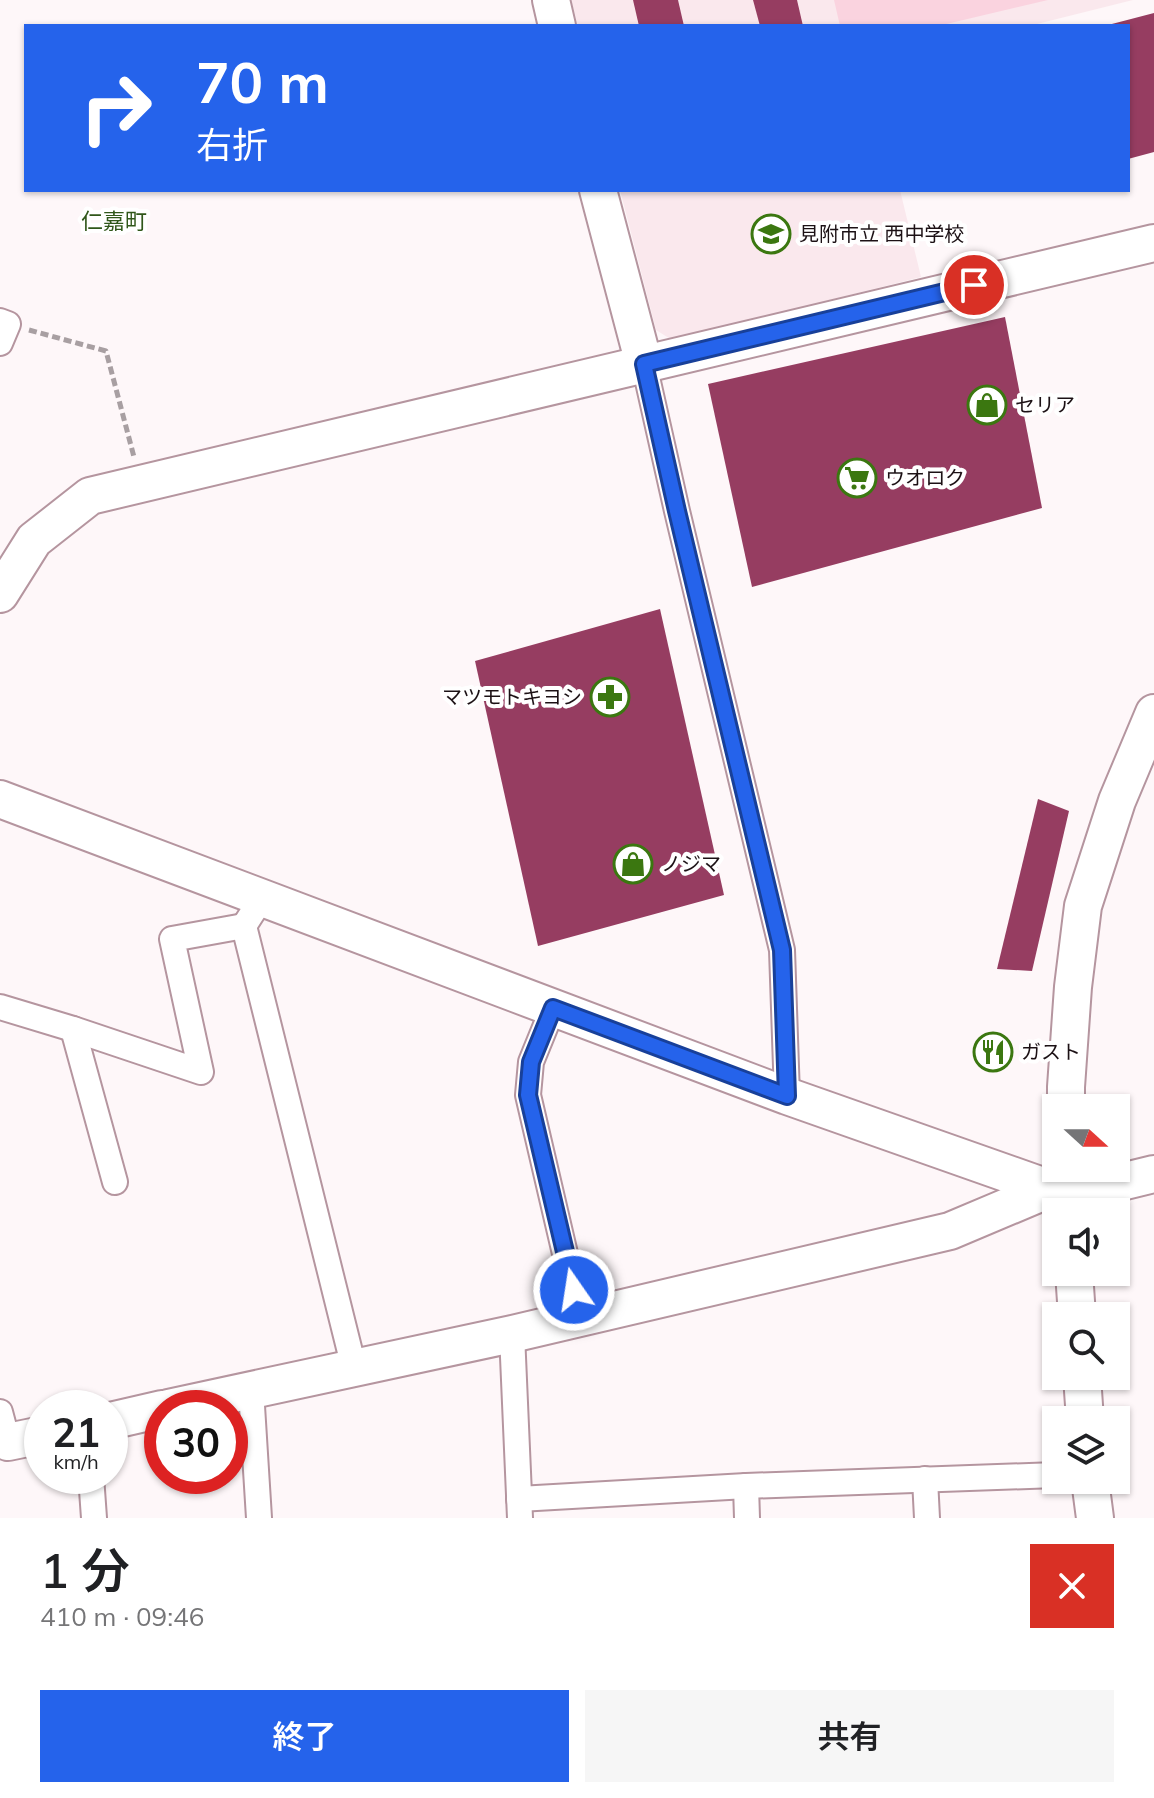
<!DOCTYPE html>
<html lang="ja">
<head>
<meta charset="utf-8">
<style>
  :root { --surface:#fff; --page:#f6f6f6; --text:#202124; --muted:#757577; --accent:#2563eb }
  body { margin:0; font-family:Mulish,"Noto Sans JP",sans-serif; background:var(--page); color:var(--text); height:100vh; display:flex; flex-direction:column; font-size:30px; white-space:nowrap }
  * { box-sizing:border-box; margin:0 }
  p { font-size:26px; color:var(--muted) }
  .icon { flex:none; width:44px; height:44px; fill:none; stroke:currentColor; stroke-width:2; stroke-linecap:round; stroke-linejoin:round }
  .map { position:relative; height:1518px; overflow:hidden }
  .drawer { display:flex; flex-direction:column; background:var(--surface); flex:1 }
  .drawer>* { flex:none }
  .hud { position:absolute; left:24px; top:24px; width:1106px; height:168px; border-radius:0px; box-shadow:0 2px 6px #0004; background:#2563eb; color:#fff; overflow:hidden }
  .needle { width:52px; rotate:111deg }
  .controls { position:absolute; left:1042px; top:1094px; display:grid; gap:16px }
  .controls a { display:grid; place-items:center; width:88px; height:88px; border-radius:0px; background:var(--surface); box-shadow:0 2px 6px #0004; font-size:40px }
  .speed { position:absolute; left:24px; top:1390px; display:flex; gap:16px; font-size:40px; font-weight:700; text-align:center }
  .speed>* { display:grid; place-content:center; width:104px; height:104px; border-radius:50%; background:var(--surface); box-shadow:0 2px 6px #0004; line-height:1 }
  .speed small { font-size:20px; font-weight:400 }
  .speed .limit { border:12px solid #d22; background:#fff; color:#111 }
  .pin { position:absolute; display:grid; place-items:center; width:68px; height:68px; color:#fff; margin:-34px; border:4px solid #fff; border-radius:50%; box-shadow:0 2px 8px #0007 }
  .me { position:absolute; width:88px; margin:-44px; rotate:347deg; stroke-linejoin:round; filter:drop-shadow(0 0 6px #0008) }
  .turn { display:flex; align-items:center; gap:28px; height:168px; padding:0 40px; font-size:36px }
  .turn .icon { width:104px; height:104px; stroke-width:2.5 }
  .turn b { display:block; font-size:56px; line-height:68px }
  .round { display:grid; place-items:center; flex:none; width:84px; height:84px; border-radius:0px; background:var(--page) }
  .headline { display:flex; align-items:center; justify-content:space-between; height:136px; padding:0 40px }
  h1 { font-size:48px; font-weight:600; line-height:60px }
  .action { display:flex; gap:16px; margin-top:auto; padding:16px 40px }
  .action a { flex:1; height:92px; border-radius:0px; background:var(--accent); color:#fff; font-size:32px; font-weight:600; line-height:92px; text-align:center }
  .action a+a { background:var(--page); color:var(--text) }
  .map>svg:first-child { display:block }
  .built { fill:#fae8ed }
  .green { fill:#fad3df }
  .building { fill:#963d61 }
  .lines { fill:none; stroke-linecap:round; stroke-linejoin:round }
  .street-casing { stroke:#b5959f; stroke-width:28 }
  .secondary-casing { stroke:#b5959f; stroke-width:40 }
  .path { stroke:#a89fa2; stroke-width:5; stroke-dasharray:8 4; stroke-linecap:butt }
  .street { stroke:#fff; stroke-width:24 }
  .secondary { stroke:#fff; stroke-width:36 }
  .route-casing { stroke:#184099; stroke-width:20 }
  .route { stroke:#2563eb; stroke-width:14 }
  .labels { text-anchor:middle; stroke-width:8; stroke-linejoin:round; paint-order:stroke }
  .poi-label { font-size:20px; fill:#1c1115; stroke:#fff; text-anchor:start }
  .neighbourhood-label { font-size:22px; fill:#30571a; stroke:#fff }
</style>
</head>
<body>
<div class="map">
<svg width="1154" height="1518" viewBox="0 0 1154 1518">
  <rect width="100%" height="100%" fill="#fef7f9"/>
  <g class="built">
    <path d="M571 0H1133L1029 26H578Z"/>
    <path d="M620 190H900L921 277 672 340 656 330Z"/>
  </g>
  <path class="green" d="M834 0H1048L938 26H840Z"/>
  <g class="building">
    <path d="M633 0H678L684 26H639Z"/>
    <path d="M753 0H797L803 26H760Z"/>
    <path d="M1154 13V152L1128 159V26L1108 25Z"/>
    <path d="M1005 317 1042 508 752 587 708 384Z"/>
    <path d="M660 609 724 895 538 946 475 661Z"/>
    <path d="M1038 799 1069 811 1032 971 997 969Z"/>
  </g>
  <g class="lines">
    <g class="street-casing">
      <g id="street">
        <path d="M0 321 8 324 0 343"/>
        <path d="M644 364 677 511 782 950 787 1096"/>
        <path d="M262 898 244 926 354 1368"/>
        <path d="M0 1007 73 1029 201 1072 172 939 244 926"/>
        <path d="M553 1008 531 1062 528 1095 580 1318"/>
        <path d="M73 1029 115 1182"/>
        <path d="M512 1334 520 1518"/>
        <path d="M251 1390 259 1518"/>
        <path d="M0 1412 8 1442 0 1445"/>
        <path d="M91 1476 94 1518"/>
        <path d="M925 1479 927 1518"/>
        <path d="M519 1499 746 1486"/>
        <path d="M747 1518 746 1486 1056 1475"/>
      </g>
    </g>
    <g class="secondary-casing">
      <g id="secondary">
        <path d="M551 0 557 26"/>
        <path d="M598 190 644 364"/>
        <path d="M0 594 34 540 90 496 1154 243"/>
        <path d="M0 799 787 1096 1068 1195 1154 1174"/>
        <path d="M1066 1108V1087L1073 987 1083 906 1117 801 1154 713"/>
        <path d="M1074 1272 1077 1316"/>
        <path d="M1082 1376 1085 1420"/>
        <path d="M168 1408 512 1334 950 1231 1052 1188"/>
        <path d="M110 1421 162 1409"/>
        <path d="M8 1442 42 1435"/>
        <path d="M1090 1480 1095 1518"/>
      </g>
    </g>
    <path class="path" d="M29 330 106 351 134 457"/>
    <use href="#street" class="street"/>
    <use href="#secondary" class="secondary"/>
  </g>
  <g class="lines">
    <g class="route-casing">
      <path id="route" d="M574 1290 528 1095 531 1062 553 1008 787 1096 782 950 677 511 644 364 974 285"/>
    </g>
    <use href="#route" class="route"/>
  </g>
  <defs>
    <g id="school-ring" transform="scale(2)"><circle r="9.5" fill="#fff" stroke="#3b7710" stroke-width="1.5"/><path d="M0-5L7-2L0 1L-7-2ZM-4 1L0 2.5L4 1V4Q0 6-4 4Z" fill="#3b7710"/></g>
    <g id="shop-ring" transform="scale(2)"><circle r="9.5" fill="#fff" stroke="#3b7710" stroke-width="1.5"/><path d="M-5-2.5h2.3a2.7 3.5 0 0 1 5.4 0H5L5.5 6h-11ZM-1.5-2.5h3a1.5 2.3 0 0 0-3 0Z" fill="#3b7710"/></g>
    <g id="supermarket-ring" transform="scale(2)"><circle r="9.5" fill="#fff" stroke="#3b7710" stroke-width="1.5"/><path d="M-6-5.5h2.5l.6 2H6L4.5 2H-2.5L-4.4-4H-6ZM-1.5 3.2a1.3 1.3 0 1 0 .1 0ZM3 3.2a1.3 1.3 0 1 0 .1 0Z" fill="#3b7710"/></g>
    <g id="pharmacy-ring" transform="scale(2)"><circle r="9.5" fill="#fff" stroke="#3b7710" stroke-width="1.5"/><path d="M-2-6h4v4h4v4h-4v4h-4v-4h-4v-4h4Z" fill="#3b7710"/></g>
    <g id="restaurant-ring" transform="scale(2)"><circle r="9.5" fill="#fff" stroke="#3b7710" stroke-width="1.5"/><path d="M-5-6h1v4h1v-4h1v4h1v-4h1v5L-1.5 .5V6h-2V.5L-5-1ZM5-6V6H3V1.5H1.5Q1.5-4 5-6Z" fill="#3b7710"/></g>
  </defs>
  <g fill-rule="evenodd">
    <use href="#school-ring" x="771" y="234"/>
    <use href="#shop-ring" x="987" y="405"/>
    <use href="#supermarket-ring" x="857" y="478"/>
    <use href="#pharmacy-ring" x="610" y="697"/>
    <use href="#shop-ring" x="633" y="864"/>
    <use href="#restaurant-ring" x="993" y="1052"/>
  </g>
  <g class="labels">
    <g class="poi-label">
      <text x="799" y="241">見附市立 西中学校</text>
      <text x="1015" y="412">セリア</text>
      <text x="885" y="485">ウオロク</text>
      <text x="582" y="704" text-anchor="end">マツモトキヨシ</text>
      <text x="661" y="871">ノジマ</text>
      <text x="1021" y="1059">ガスト</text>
    </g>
    <g class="neighbourhood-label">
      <text x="114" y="229">仁嘉町</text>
    </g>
  </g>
</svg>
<div class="controls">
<a><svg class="needle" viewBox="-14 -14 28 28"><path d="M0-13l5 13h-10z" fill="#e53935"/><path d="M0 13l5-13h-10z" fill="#757577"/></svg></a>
<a><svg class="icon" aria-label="sound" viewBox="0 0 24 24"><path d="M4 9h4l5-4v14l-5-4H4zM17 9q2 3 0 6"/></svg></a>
<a><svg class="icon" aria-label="search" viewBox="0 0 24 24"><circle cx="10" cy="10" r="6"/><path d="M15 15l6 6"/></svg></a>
<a><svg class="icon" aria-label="layers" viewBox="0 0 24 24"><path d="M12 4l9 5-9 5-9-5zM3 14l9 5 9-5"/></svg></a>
</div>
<div class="speed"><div>21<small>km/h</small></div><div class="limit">30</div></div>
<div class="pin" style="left:974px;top:285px;background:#d93025"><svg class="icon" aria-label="arrive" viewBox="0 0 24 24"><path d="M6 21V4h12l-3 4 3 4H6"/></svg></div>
<svg class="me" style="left:574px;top:1290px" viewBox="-20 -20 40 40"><circle r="17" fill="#2563eb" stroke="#fff" stroke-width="3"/><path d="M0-11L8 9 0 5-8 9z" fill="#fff"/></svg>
<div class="hud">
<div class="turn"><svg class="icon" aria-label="right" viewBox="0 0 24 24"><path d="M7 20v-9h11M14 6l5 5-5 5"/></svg><div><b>70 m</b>右折</div></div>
</div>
</div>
<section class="drawer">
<div class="headline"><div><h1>1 分</h1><p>410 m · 09:46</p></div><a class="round" style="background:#d93025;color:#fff"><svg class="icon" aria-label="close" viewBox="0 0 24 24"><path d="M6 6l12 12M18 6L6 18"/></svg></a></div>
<div class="action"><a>終了</a><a>共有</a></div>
</section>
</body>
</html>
